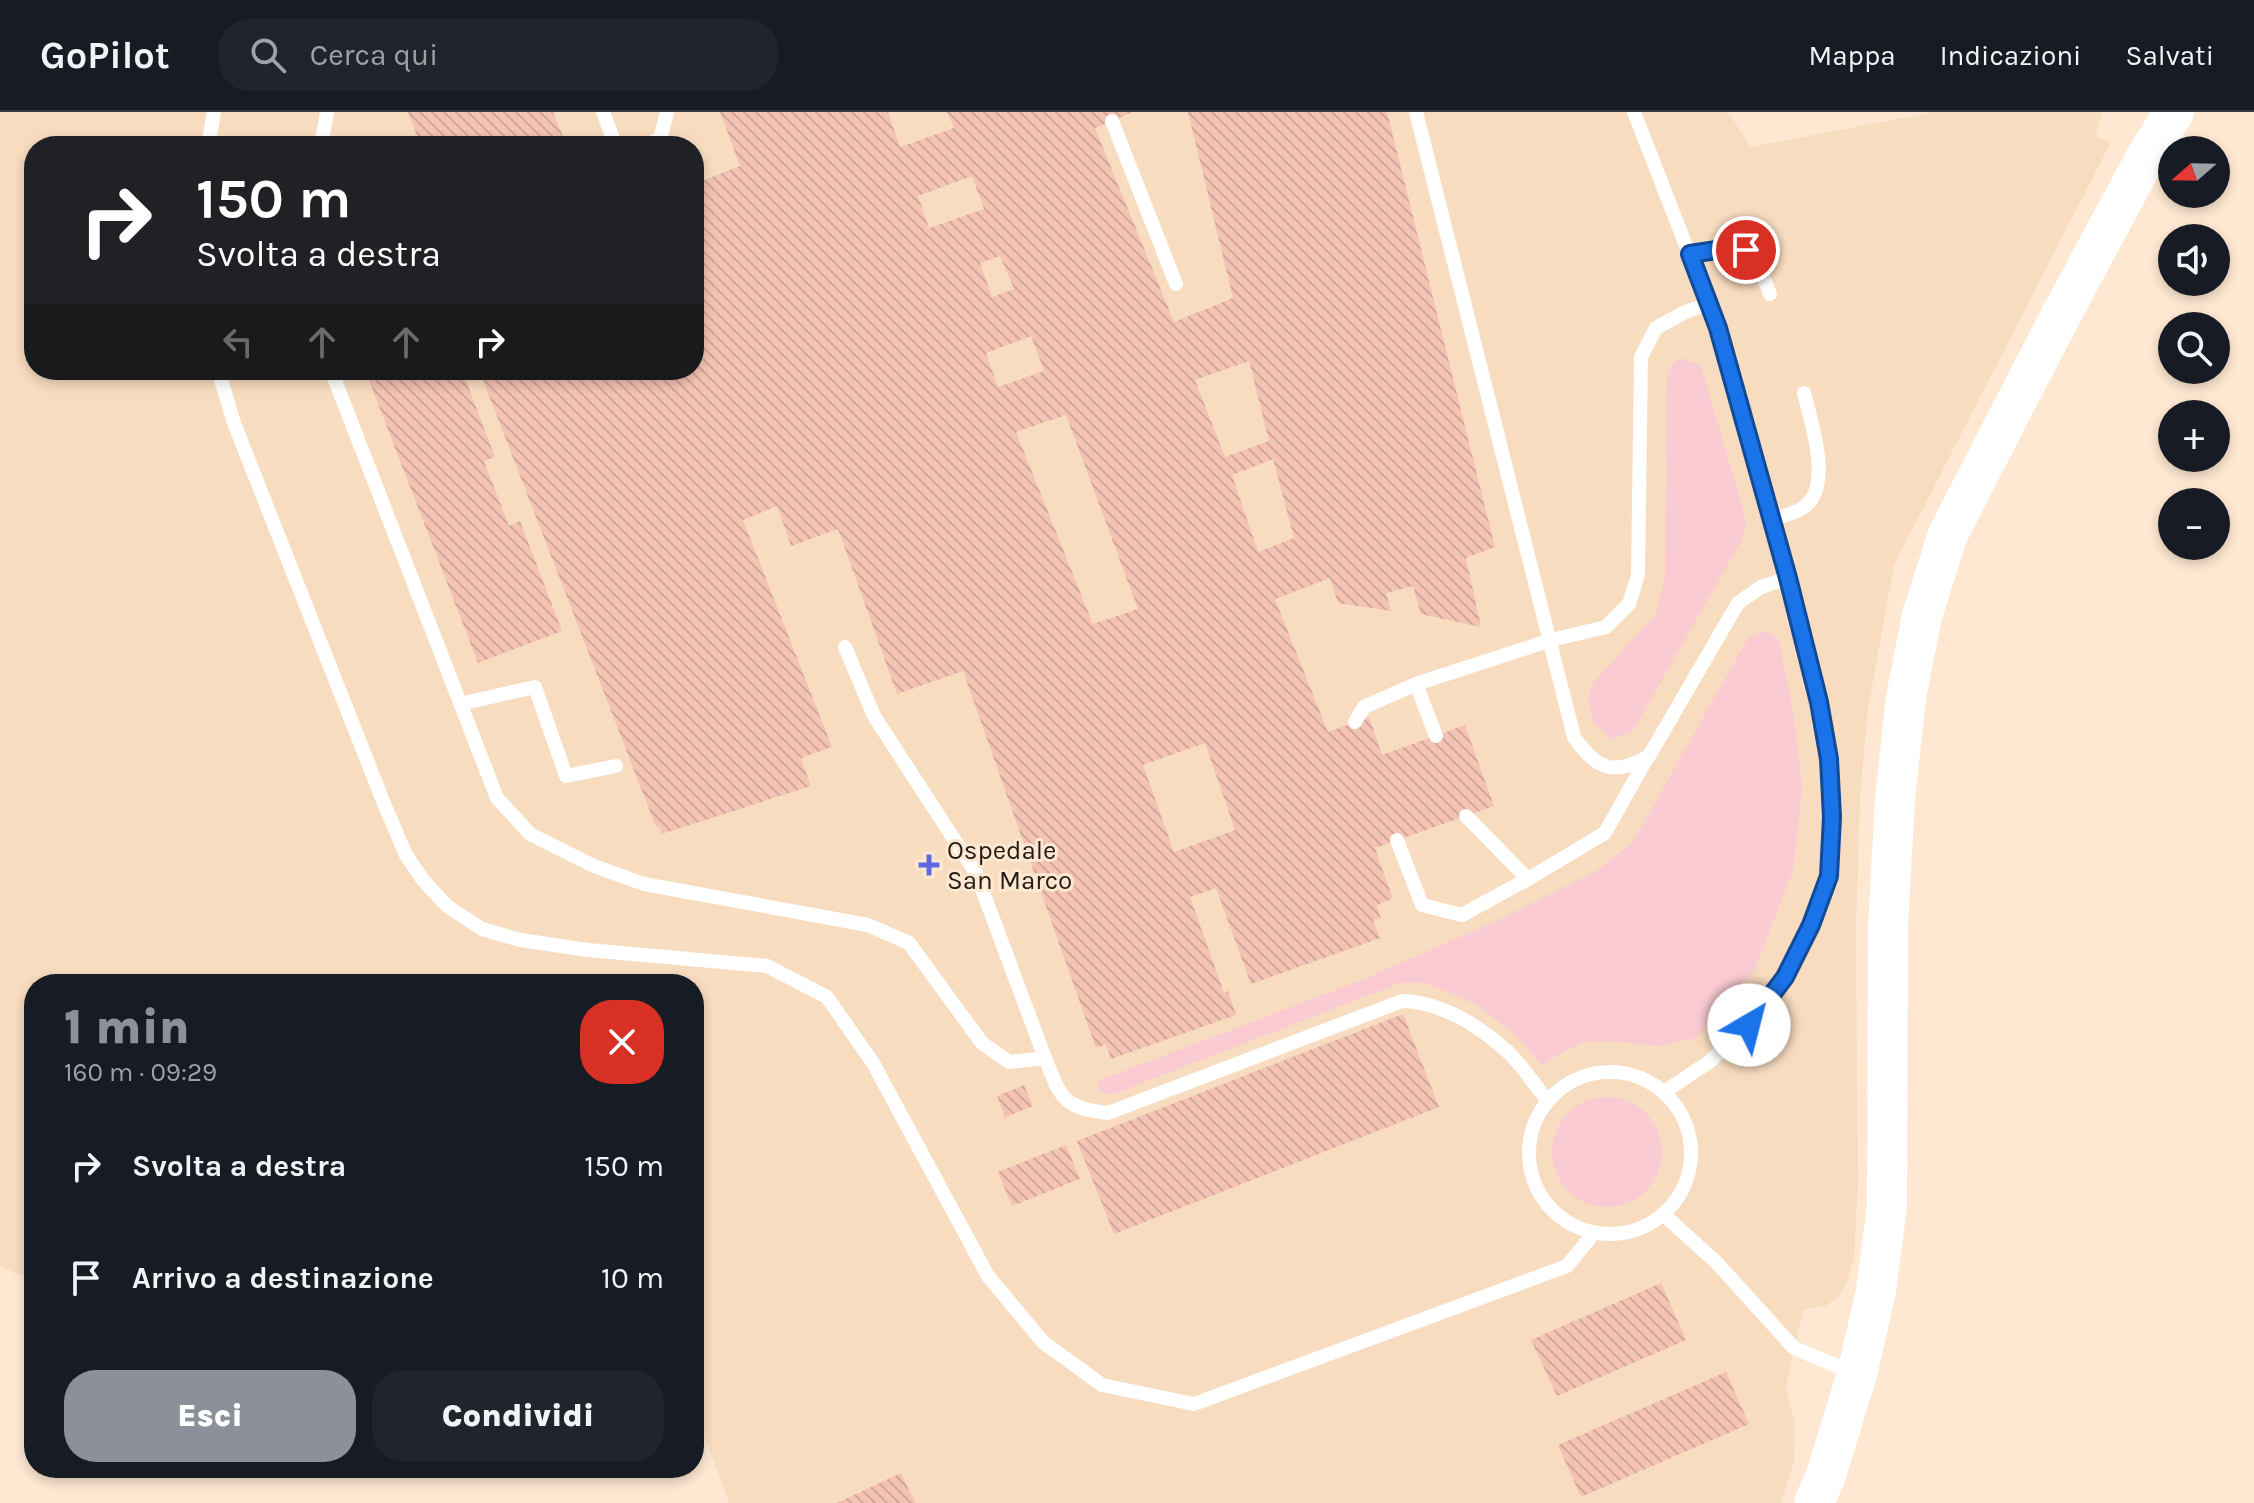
<!DOCTYPE html>
<html lang="it">
<head>
<meta charset="utf-8">
<style>
  :root { --surface:#171b24; --page:#20242c; --text:#f1f3f6; --muted:#9ea1a6; --line:#363941; --accent:#8c9099 }
  body { margin:0; font-family:Karla,sans-serif; background:var(--page); color:var(--text); height:100vh; display:flex; flex-direction:column; font-size:30px; white-space:nowrap }
  * { box-sizing:border-box; margin:0 }
  p { font-size:26px; color:var(--muted) }
  .icon { flex:none; width:44px; height:44px; fill:none; stroke:currentColor; stroke-width:2; stroke-linecap:round; stroke-linejoin:round }
  .map { position:relative; flex:1; overflow:hidden }
  .details { position:absolute; left:24px; top:862px; width:680px; height:504px; display:flex; flex-direction:column; background:var(--surface); border-radius:32px; box-shadow:0 4px 12px #0003 }
  .details>* { flex:none }
  .guide { position:absolute; left:24px; top:24px; width:680px; height:244px; border-radius:32px; box-shadow:0 4px 12px #0003; background:#202124; color:#fff; overflow:hidden }
  .needle { width:52px; rotate:250deg }
  .controls { position:absolute; left:2158px; top:24px; display:grid; gap:16px }
  .controls a { display:grid; place-items:center; width:72px; height:72px; border-radius:50%; background:var(--surface); box-shadow:0 4px 12px #0003; font-size:40px }
  .pin { position:absolute; display:grid; place-items:center; width:68px; height:68px; color:#fff; margin:-34px; border:4px solid #fff; border-radius:50%; box-shadow:0 2px 8px #0007 }
  .me { position:absolute; width:88px; margin:-44px; rotate:37deg; stroke-linejoin:round; filter:drop-shadow(0 0 6px #0008) }
  .turn { display:flex; align-items:center; gap:28px; height:168px; padding:0 40px; font-size:36px }
  .turn .icon { width:104px; height:104px; stroke-width:2.5 }
  .turn b { display:block; font-size:56px; line-height:68px }
  .lanes { display:flex; align-items:center; height:76px; padding:0 40px; background:#0003; justify-content:center; gap:40px; direction:ltr }
  .lanes .off { opacity:.35 }
  .round { display:grid; place-items:center; flex:none; width:84px; height:84px; border-radius:32px; background:var(--page) }
  .headline { display:flex; align-items:center; justify-content:space-between; height:136px; padding:0 40px }
  h1 { font-size:48px; font-weight:800; line-height:60px; color:var(--accent) }
  .primary-button { display:flex; gap:16px; margin-top:auto; padding:16px 40px }
  .primary-button a { flex:1; height:92px; border-radius:32px; background:var(--accent); color:#fff; font-size:32px; font-weight:800; line-height:92px; text-align:center }
  .primary-button a+a { background:var(--page); color:var(--text) }
  ul { padding:0; list-style:none }
  li { display:flex; align-items:center; gap:24px; height:112px; padding:0 40px }
  li div { flex:1 }
  li b { display:block; font-size:30px }
  li em { font-style:normal }
  header { display:flex; align-items:center; gap:48px; box-sizing:border-box; height:112px; padding:0 40px; background:var(--surface); border-bottom:2px solid var(--line) }
  header strong { font-size:38px }
  nav { display:flex; gap:44px; margin-inline-start:auto; font-size:28px }
  .search { width:560px; height:72px; background:var(--page); display:flex; align-items:center; gap:20px; box-sizing:border-box; padding:0 28px; border-radius:32px; color:var(--muted); font-size:30px }
  .map>svg:first-child { display:block }
  .built { fill:#f8dcc0; fill-rule:evenodd }
  .garden { fill:#facbd3 }
  .building { fill:url(#building-back-hatch); fill-rule:evenodd }
  .lines { fill:none; stroke-linecap:round; stroke-linejoin:round }
  .lane { stroke:#fff; stroke-width:14 }
  .secondary { stroke:#fff; stroke-width:40 }
  .route-casing { stroke:#114b97; stroke-width:20 }
  .route { stroke:#1a73e8; stroke-width:14 }
  .poi-dot { fill:#5e69e0; stroke:#fee8d2; stroke-width:3 }
  .labels { text-anchor:middle; stroke-width:6; stroke-linejoin:round; paint-order:stroke }
  .poi-label { font-size:26px; fill:#241c14; stroke:#fee8d2; text-anchor:start }
</style>
</head>
<body>
<header>
<strong>GoPilot</strong>
<div class="search"><svg class="icon" aria-label="search" viewBox="0 0 24 24"><circle cx="10" cy="10" r="6"/><path d="M15 15l6 6"/></svg>Cerca qui</div>
<nav><a>Mappa</a><a>Indicazioni</a><a>Salvati</a></nav>
</header>
<div class="map">
<svg width="2254" height="1391" viewBox="0 0 2254 1391">
  <defs>
    <pattern id="building-back-hatch" width="6" height="6" patternUnits="userSpaceOnUse" patternTransform="scale(2)"><rect width="6" height="6" fill="#f4c3b4"/><path d="M-1 5l2 2M0 0l6 6M5-1l2 2" fill="none" stroke="#d1a79a"/></pattern>
  </defs>
  <rect width="100%" height="100%" fill="#fee8d2"/>
  <path class="built" d="M0 0H1728L1751 35 1934 0H2102L2096 24 2111 30 1894 453 1868 597 1860 686 1856 820 1858 1072 1854 1145 1848 1168 1839 1185 1825 1194 1803 1198 1786 1274 1795 1312 1794 1350 1781 1391H729L694 1295V872H34V1168L0 1155ZM34 34H694V258H34Z"/>
  <g class="garden">
    <path d="M1682 246 1701 254 1744 400 1746 413 1743 426 1633 619 1612 628 1593 610 1588 583 1595 569 1656 502 1665 466 1667 265 1672 252Z"/>
    <path d="M1766 518 1779 527 1793 599 1802 675 1793 759 1754 859 1696 926 1658 934 1614 929 1582 930 1541 953 1518 925 1477 893 1427 871H1400L1111 983 1099 979 1098 969 1364 867 1494 810 1598 758 1633 730 1748 526Z"/>
    <circle cx="1607" cy="1040" r="55"/>
  </g>
  <g class="building">
    <path d="M408 0H553L567 34H421Z"/>
    <path d="M720 0H888L900 35 954 16 947 0H1133L1095 16 1174 210 1233 186 1188 0H1387L1495 435 1466 446 1481 515 1421 502 1413 474 1386 481 1391 499 1338 491 1330 466 1275 487 1328 620 1369 605 1382 643 1465 613 1494 694 1375 736 1393 787 1376 793 1381 806 1373 808 1380 826 1251 872 1216 776 1190 785 1224 881 1228 879 1236 903 1111 947 1106 932 1096 936 963 559 897 582 838 417 791 434 777 394 743 408 832 635 801 646 811 674 662 722 659 714 656 715 479 258H694V72L740 54ZM972 64 984 97 929 116 918 84ZM1000 144 1014 177 992 185 980 151ZM1031 224 1044 259 998 275 986 241ZM1249 249 1269 329 1225 345 1195 268ZM1066 303 1138 497 1093 512 1016 320ZM1273 347 1294 426 1258 440 1232 363ZM1205 631 1235 718 1174 740 1143 653Z"/>
    <path d="M365 258H462L495 345 484 349 509 414 520 409 562 519 478 551Z"/>
    <path d="M1403 902 1439 995 1114 1122 1077 1029Z"/>
    <path d="M1024 973 1033 994 1005 1005 997 984Z"/>
    <path d="M1066 1033 1080 1067 1012 1094 998 1060Z"/>
    <path d="M1661 1171 1686 1228 1557 1284 1531 1228Z"/>
    <path d="M1726 1260 1749 1312 1581 1385 1558 1333Z"/>
    <path d="M901 1361 915 1391H837Z"/>
  </g>
  <g class="lines">
    <g class="lane">
      <path d="M603 0 616 34"/>
      <path d="M1416 0 1574 625C1596 657 1614 665 1649 644L1738 491 1761 475 1788 466"/>
      <path d="M1634 0 1718 216 1788 466 1819 590 1829 647 1832 705 1829 764 1811 813 1785 865 1749 913 1709 950 1664 980"/>
      <path d="M1112 9 1176 172"/>
      <path d="M208 34 214 0"/>
      <path d="M321 34 327 0"/>
      <path d="M643 34 660 27 667 0"/>
      <path d="M1690 142C1745 133 1749 127 1770 182"/>
      <path d="M218 258 234 311 385 694 406 743 423 768 447 794 482 817 520 828 588 838 767 854 827 885 873 951 988 1164 1043 1230 1102 1273 1194 1292 1567 1154 1593 1122"/>
      <path d="M331 258 497 686 530 722 594 754 644 772 868 813 909 831 982 931 1009 950 1045 946C1061 985 1062 996 1108 1001L1402 889C1441 890 1479 914 1508 940 1523 954 1535 974 1548 989"/>
      <path d="M1771 408C1781 405 1792 402 1801 397 1835 378 1811 310 1804 281"/>
      <path d="M845 535 874 604 976 761 1045 946"/>
      <path d="M460 592 535 575 566 664 616 654"/>
      <path d="M1355 610 1364 595 1416 572"/>
      <path d="M1436 624 1416 572 1551 528 1606 515 1629 492 1638 463 1641 245 1656 216 1685 200 1708 192"/>
      <path d="M1466 704 1528 767 1605 721 1647 646"/>
      <path d="M1397 728 1422 793 1462 803 1528 767"/>
      <circle cx="1610" cy="1041" r="81"/>
      <path d="M1663 1102 1717 1151 1794 1236 1856 1262"/>
    </g>
    <path class="secondary" d="M1814 1391 1826 1363 1857 1262 1876 1179 1887 1094 1888 813 1895 687 1906 585 1922 504 1948 422 2060 205 2147 43 2174 0"/>
  </g>
  <g class="lines">
    <g class="route-casing">
      <path id="route" d="M1746 138 1730 136 1690 142 1718 216 1788 466 1819 590 1829 647 1832 705 1829 764 1811 813 1785 865 1749 913"/>
    </g>
    <use href="#route" class="route"/>
  </g>
  <path class="poi-dot" d="M925 741h8v8h8v8h-8v8h-8v-8h-8v-8h8z"/>
  <g class="labels">
    <g class="poi-label">
      <text x="947" y="747">Ospedale<tspan x="947" dy="30">San Marco</tspan></text>
    </g>
  </g>
</svg>
<div class="controls">
<a><svg class="needle" viewBox="-14 -14 28 28"><path d="M0-13l5 13h-10z" fill="#e53935"/><path d="M0 13l5-13h-10z" fill="#9ea1a6"/></svg></a>
<a><svg class="icon" aria-label="sound" viewBox="0 0 24 24"><path d="M4 9h4l5-4v14l-5-4H4zM17 9q2 3 0 6"/></svg></a>
<a><svg class="icon" aria-label="search" viewBox="0 0 24 24"><circle cx="10" cy="10" r="6"/><path d="M15 15l6 6"/></svg></a>
<a>+</a>
<a>−</a>
</div>
<div class="pin" style="left:1746px;top:138px;background:#d93025"><svg class="icon" aria-label="arrive" viewBox="0 0 24 24"><path d="M6 21V4h12l-3 4 3 4H6"/></svg></div>
<svg class="me" style="left:1749px;top:913px" viewBox="-20 -20 40 40"><circle r="19" fill="#fff"/><path d="M0-13L10 11 0 6-10 11z" fill="#1a73e8"/></svg>
<div class="guide">
<div class="turn"><svg class="icon" aria-label="right" viewBox="0 0 24 24"><path d="M7 20v-9h11M14 6l5 5-5 5"/></svg><div><b>150 m</b>Svolta a destra</div></div>
<div class="lanes"><svg class="icon off" aria-label="left" viewBox="0 0 24 24"><path d="M17 20v-9H6M10 6l-5 5 5 5"/></svg><svg class="icon off" aria-label="ahead" viewBox="0 0 24 24"><path d="M12 20V5M6 11l6-6 6 6"/></svg><svg class="icon off" aria-label="ahead" viewBox="0 0 24 24"><path d="M12 20V5M6 11l6-6 6 6"/></svg><svg class="icon" aria-label="right" viewBox="0 0 24 24"><path d="M7 20v-9h11M14 6l5 5-5 5"/></svg></div>
</div>
<section class="details">
<div class="headline"><div><h1>1 min</h1><p>160 m · 09:29</p></div><a class="round" style="background:#d93025;color:#fff"><svg class="icon" aria-label="close" viewBox="0 0 24 24"><path d="M6 6l12 12M18 6L6 18"/></svg></a></div>
<ul>
<li><svg class="icon" aria-label="right" viewBox="0 0 24 24"><path d="M7 20v-9h11M14 6l5 5-5 5"/></svg><div><b>Svolta a destra</b></div><em>150 m</em></li>
<li><svg class="icon" aria-label="arrive" viewBox="0 0 24 24"><path d="M6 21V4h12l-3 4 3 4H6"/></svg><div><b>Arrivo a destinazione</b></div><em>10 m</em></li>
</ul>
<div class="primary-button"><a>Esci</a><a>Condividi</a></div>
</section>
</div>
</body>
</html>
